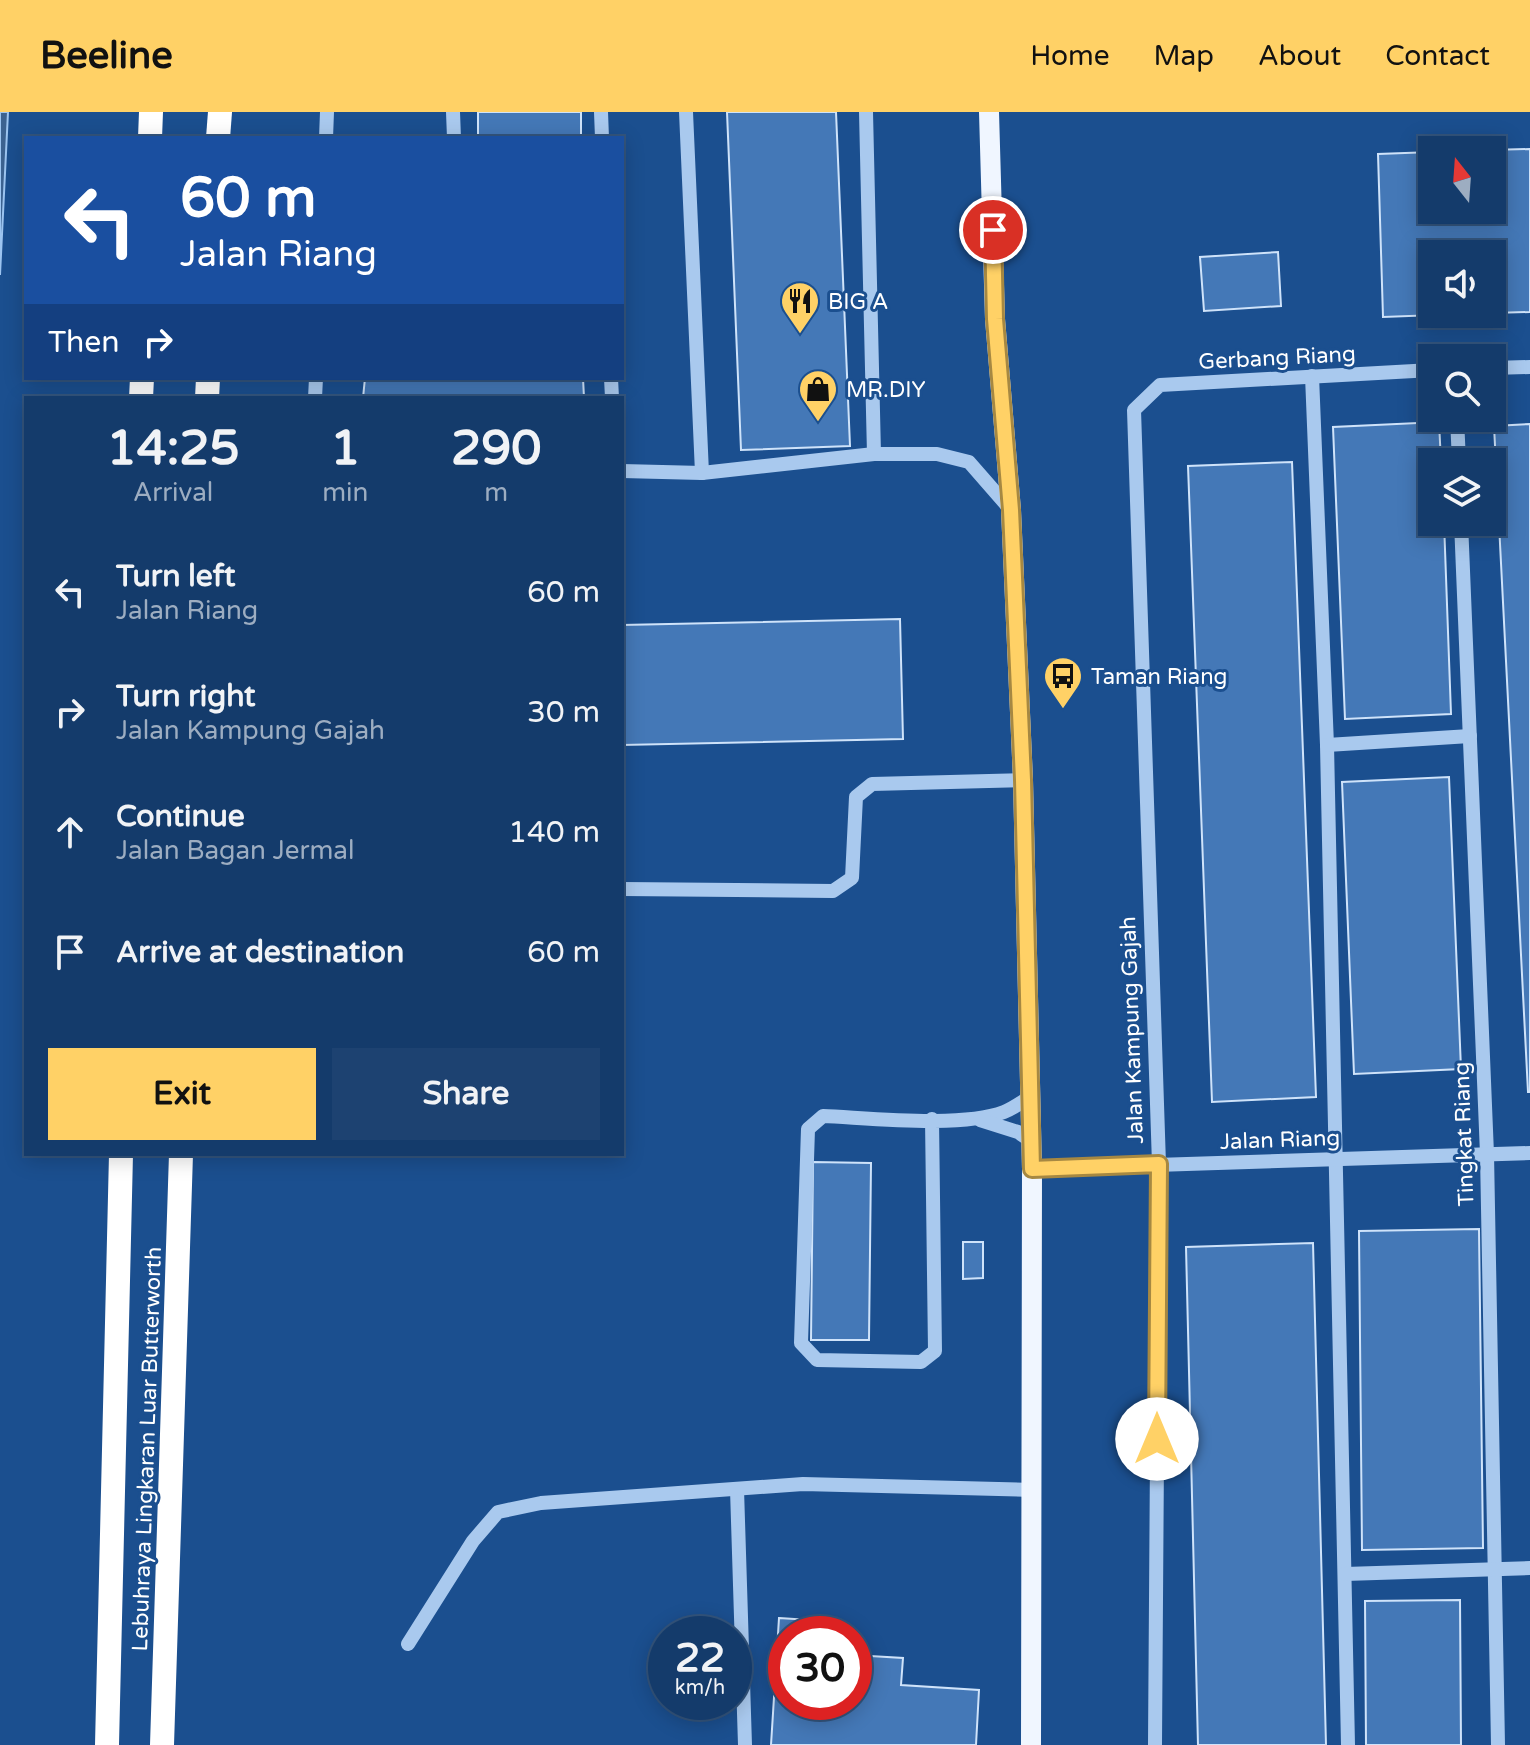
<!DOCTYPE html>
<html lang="en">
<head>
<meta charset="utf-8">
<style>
  :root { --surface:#143b6b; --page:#1d4271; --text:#f1f3f6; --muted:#9dadc1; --line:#33557e; --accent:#ffd166 }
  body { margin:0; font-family:"Varela Round",sans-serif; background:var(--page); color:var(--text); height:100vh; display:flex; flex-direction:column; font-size:30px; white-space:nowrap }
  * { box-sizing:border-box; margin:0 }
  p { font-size:26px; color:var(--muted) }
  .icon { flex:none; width:44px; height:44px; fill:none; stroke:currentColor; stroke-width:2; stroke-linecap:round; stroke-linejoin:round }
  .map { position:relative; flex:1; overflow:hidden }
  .details { position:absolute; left:24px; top:284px; width:600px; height:760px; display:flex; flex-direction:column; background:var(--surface); border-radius:0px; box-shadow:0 4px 20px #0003,0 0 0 2px var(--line) }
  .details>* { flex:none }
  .hud { position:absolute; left:24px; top:24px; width:600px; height:244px; border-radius:0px; box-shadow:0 4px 20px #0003,0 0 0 2px var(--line); background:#1a4fa0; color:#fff; overflow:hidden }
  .needle { width:52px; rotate:343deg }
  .controls { position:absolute; left:1418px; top:24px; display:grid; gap:16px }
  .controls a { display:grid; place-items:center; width:88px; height:88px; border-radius:0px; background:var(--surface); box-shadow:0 4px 20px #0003,0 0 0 2px var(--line); font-size:40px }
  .speed { position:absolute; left:648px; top:1504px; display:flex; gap:16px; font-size:40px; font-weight:700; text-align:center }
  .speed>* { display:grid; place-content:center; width:104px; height:104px; border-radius:50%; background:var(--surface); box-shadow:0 4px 20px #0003,0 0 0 2px var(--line); line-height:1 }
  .speed small { font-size:20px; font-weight:400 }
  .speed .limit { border:12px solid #d22; background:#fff; color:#111 }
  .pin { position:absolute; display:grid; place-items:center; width:68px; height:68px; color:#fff; margin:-34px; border:4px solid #fff; border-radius:50%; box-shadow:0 2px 8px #0007 }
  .me { position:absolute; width:88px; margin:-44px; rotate:0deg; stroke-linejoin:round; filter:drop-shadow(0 0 6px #0008) }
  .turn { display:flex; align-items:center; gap:28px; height:168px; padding:0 24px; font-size:36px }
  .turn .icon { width:104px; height:104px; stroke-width:2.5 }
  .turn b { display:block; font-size:56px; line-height:68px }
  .then { display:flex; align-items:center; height:76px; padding:0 24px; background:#0003; gap:16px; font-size:30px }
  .eta { display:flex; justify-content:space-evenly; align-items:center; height:136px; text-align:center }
  .eta b { font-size:48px; font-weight:700; line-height:56px }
  .action { display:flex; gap:16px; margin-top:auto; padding:16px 24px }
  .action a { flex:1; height:92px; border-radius:0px; background:var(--accent); color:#111; font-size:32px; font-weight:700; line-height:92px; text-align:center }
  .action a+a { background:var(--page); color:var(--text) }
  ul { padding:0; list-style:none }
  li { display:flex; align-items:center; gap:24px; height:120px; padding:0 24px }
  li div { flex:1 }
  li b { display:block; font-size:30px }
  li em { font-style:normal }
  header { display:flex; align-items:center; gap:48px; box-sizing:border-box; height:112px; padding:0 40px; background:var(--accent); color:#111 }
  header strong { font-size:38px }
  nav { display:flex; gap:44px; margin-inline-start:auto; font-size:28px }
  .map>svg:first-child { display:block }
  .water { fill:#3c6290; stroke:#9cc4f0; stroke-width:2 }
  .building { fill:#4478b7; stroke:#cfe3fa; stroke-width:2 }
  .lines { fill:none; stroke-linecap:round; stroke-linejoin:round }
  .minor { stroke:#a9c9ee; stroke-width:14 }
  .major { stroke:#f0f6ff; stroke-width:20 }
  .highway { stroke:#fff; stroke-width:24 }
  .route-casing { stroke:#a68842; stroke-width:20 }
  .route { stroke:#ffd166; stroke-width:14 }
  .labels { text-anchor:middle; stroke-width:6; stroke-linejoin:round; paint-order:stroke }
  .poi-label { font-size:22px; fill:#fff; stroke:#1b4f8f; text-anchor:start }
  .street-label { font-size:22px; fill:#fff; stroke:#1b4f8f }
</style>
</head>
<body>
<header>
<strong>Beeline</strong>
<nav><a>Home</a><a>Map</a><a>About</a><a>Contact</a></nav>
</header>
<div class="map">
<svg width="1530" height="1633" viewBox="0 0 1530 1633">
  <rect width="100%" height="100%" fill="#1b4f8f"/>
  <path class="water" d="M0 0H8L0 163Z"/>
  <g class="building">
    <rect x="478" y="0" width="103" height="26"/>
    <path d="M727 0H836L850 334 741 338Z"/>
    <path d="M1530 37V200L1492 201V142H1432V202H1463L1383 205 1378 42 1432 40V98H1492V38H1488Z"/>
    <path d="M1278 140 1281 194 1204 199 1200 145Z"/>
    <path d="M365 266H583L584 286H363Z"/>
    <path d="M1439 310 1441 350H1432V410H1444L1451 602 1345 607 1333 315Z"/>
    <path d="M1530 312V980H1528L1494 314Z"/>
    <path d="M1292 350 1316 985 1212 990 1188 354Z"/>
    <path d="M900 507 903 627 622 633V513Z"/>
    <path d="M1449 665 1461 957 1354 962 1342 670Z"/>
    <path d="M813 1050 871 1051 869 1228H811Z"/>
    <path d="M1479 1117 1483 1436 1362 1438 1359 1119Z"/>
    <path d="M963 1130H983V1166L963 1167Z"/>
    <path d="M1313 1131 1326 1633H1198L1186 1135Z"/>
    <path d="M1460 1488 1461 1633H1366L1365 1489Z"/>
    <path d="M779 1506 840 1510 839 1522H786V1590H854V1543L903 1546 901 1573 979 1578 976 1633H771Z"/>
  </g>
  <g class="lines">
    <g class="minor">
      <path d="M453 0 454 26"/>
      <path d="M601 0 602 26"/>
      <path d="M686 0 702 361"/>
      <path d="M866 0 874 342"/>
      <path d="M326 26 327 0"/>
      <path d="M1492 256 1530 255"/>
      <path d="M1312 264 1327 633 1348 1633"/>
      <path d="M611 266 612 286"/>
      <path d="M315 286 316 266"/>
      <path d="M1457 306 1459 350"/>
      <path d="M622 359 702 361 874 342H937L969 350 1011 398"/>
      <path d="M1461 410 1487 1042 1498 1633"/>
      <path d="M1327 633 1470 624"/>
      <path d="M622 777 833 779 852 766 856 685 872 672 1023 668"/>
      <path d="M932 1007 935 1239 921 1250 817 1248 801 1231 808 1017 823 1004C870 1006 962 1016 1004 1000 1014 996 1022 990 1031 984"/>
      <path d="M980 1008 1018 1020 1031 1029"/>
      <path d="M1032 1057 1530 1041"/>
      <path d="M737 1377 745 1633"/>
      <path d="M1345 1462 1530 1456"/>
      <path d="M408 1532 473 1429 498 1400 541 1391 803 1372 1033 1378"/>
      <path d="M1155 1633 1159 1052 1134 298 1160 273 1432 258"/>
    </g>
    <path class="major" d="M989 0 995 207 1011 398 1023 668 1032 1057 1031 1633"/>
    <g class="highway">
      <path d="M150 26 151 0"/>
      <path d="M218 26 220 0"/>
      <path d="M141 286 142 266"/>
      <path d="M207 286 208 266"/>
      <path d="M107 1633 121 1042"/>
      <path d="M162 1633 181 1042"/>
    </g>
  </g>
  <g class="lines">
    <g class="route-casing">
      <path id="route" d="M993 118 995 207 1011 398 1023 668 1032 1057 1159 1052 1157 1327"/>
    </g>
    <use href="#route" class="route"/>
  </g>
  <defs>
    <g id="restaurant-pin" transform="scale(2)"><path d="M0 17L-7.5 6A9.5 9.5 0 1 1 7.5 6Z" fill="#ffd166" stroke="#1b4f8f"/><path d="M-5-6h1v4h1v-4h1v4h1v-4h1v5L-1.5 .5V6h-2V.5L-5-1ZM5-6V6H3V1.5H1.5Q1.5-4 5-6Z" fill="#111"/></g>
    <g id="shop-pin" transform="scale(2)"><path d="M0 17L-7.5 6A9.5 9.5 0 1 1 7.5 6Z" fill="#ffd166" stroke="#1b4f8f"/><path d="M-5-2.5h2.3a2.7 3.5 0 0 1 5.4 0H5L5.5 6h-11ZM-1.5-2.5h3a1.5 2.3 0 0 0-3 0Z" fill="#111"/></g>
    <g id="bus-pin" transform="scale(2)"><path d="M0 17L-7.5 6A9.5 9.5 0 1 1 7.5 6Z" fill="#ffd166" stroke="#1b4f8f"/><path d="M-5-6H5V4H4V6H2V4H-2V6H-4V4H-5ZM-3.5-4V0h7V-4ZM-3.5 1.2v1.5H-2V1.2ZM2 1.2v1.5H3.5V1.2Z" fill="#111"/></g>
  </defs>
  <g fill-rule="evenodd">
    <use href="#restaurant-pin" x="800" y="189"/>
    <use href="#shop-pin" x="818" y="277"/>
    <use href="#bus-pin" x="1063" y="564"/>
  </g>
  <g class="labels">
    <g class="poi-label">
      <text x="828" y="197">BIG A</text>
      <text x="846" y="285">MR.DIY</text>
      <text x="1091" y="572">Taman Riang</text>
    </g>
    <g class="street-label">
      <text transform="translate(1277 245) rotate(-3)" y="8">Gerbang Riang</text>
      <text transform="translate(1131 918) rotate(-92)" y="8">Jalan Kampung Gajah</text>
      <text transform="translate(1463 1022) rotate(-92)" y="8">Tingkat Riang</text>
      <text transform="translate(1280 1027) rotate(-2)" y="8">Jalan Riang</text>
      <text transform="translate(146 1337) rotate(-88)" y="8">Lebuhraya Lingkaran Luar Butterworth</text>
    </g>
  </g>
</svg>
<div class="controls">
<a><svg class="needle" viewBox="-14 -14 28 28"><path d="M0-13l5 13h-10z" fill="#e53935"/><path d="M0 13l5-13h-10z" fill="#9dadc1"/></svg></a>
<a><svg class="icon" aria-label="sound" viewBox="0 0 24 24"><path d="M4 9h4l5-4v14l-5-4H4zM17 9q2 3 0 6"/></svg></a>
<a><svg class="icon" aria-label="search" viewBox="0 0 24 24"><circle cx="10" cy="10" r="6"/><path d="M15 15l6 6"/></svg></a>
<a><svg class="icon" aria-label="layers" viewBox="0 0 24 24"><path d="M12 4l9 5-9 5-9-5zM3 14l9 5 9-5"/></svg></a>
</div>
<div class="speed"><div>22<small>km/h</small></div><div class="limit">30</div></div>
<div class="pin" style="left:993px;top:118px;background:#d93025"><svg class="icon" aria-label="arrive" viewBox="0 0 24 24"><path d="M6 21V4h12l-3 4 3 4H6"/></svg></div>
<svg class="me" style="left:1157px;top:1327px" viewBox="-20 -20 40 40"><circle r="19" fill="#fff"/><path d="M0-13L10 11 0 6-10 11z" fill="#ffd166"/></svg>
<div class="hud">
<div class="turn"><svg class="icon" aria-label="left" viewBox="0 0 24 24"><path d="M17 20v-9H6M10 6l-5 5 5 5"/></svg><div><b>60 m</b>Jalan Riang</div></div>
<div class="then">Then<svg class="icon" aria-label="right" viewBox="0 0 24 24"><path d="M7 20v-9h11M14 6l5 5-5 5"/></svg></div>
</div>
<section class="details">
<div class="eta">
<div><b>14:25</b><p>Arrival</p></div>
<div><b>1</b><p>min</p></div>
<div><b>290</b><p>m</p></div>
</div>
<ul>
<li><svg class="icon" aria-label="left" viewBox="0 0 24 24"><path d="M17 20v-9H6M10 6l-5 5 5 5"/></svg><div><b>Turn left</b><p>Jalan Riang</p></div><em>60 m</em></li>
<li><svg class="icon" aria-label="right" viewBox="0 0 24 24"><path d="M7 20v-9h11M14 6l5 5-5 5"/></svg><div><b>Turn right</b><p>Jalan Kampung Gajah</p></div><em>30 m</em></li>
<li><svg class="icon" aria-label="ahead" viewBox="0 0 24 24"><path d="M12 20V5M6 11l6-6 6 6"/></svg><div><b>Continue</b><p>Jalan Bagan Jermal</p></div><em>140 m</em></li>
<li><svg class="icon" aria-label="arrive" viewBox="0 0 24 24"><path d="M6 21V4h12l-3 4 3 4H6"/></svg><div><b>Arrive at destination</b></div><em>60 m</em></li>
</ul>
<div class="action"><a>Exit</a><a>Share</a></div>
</section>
</div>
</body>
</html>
